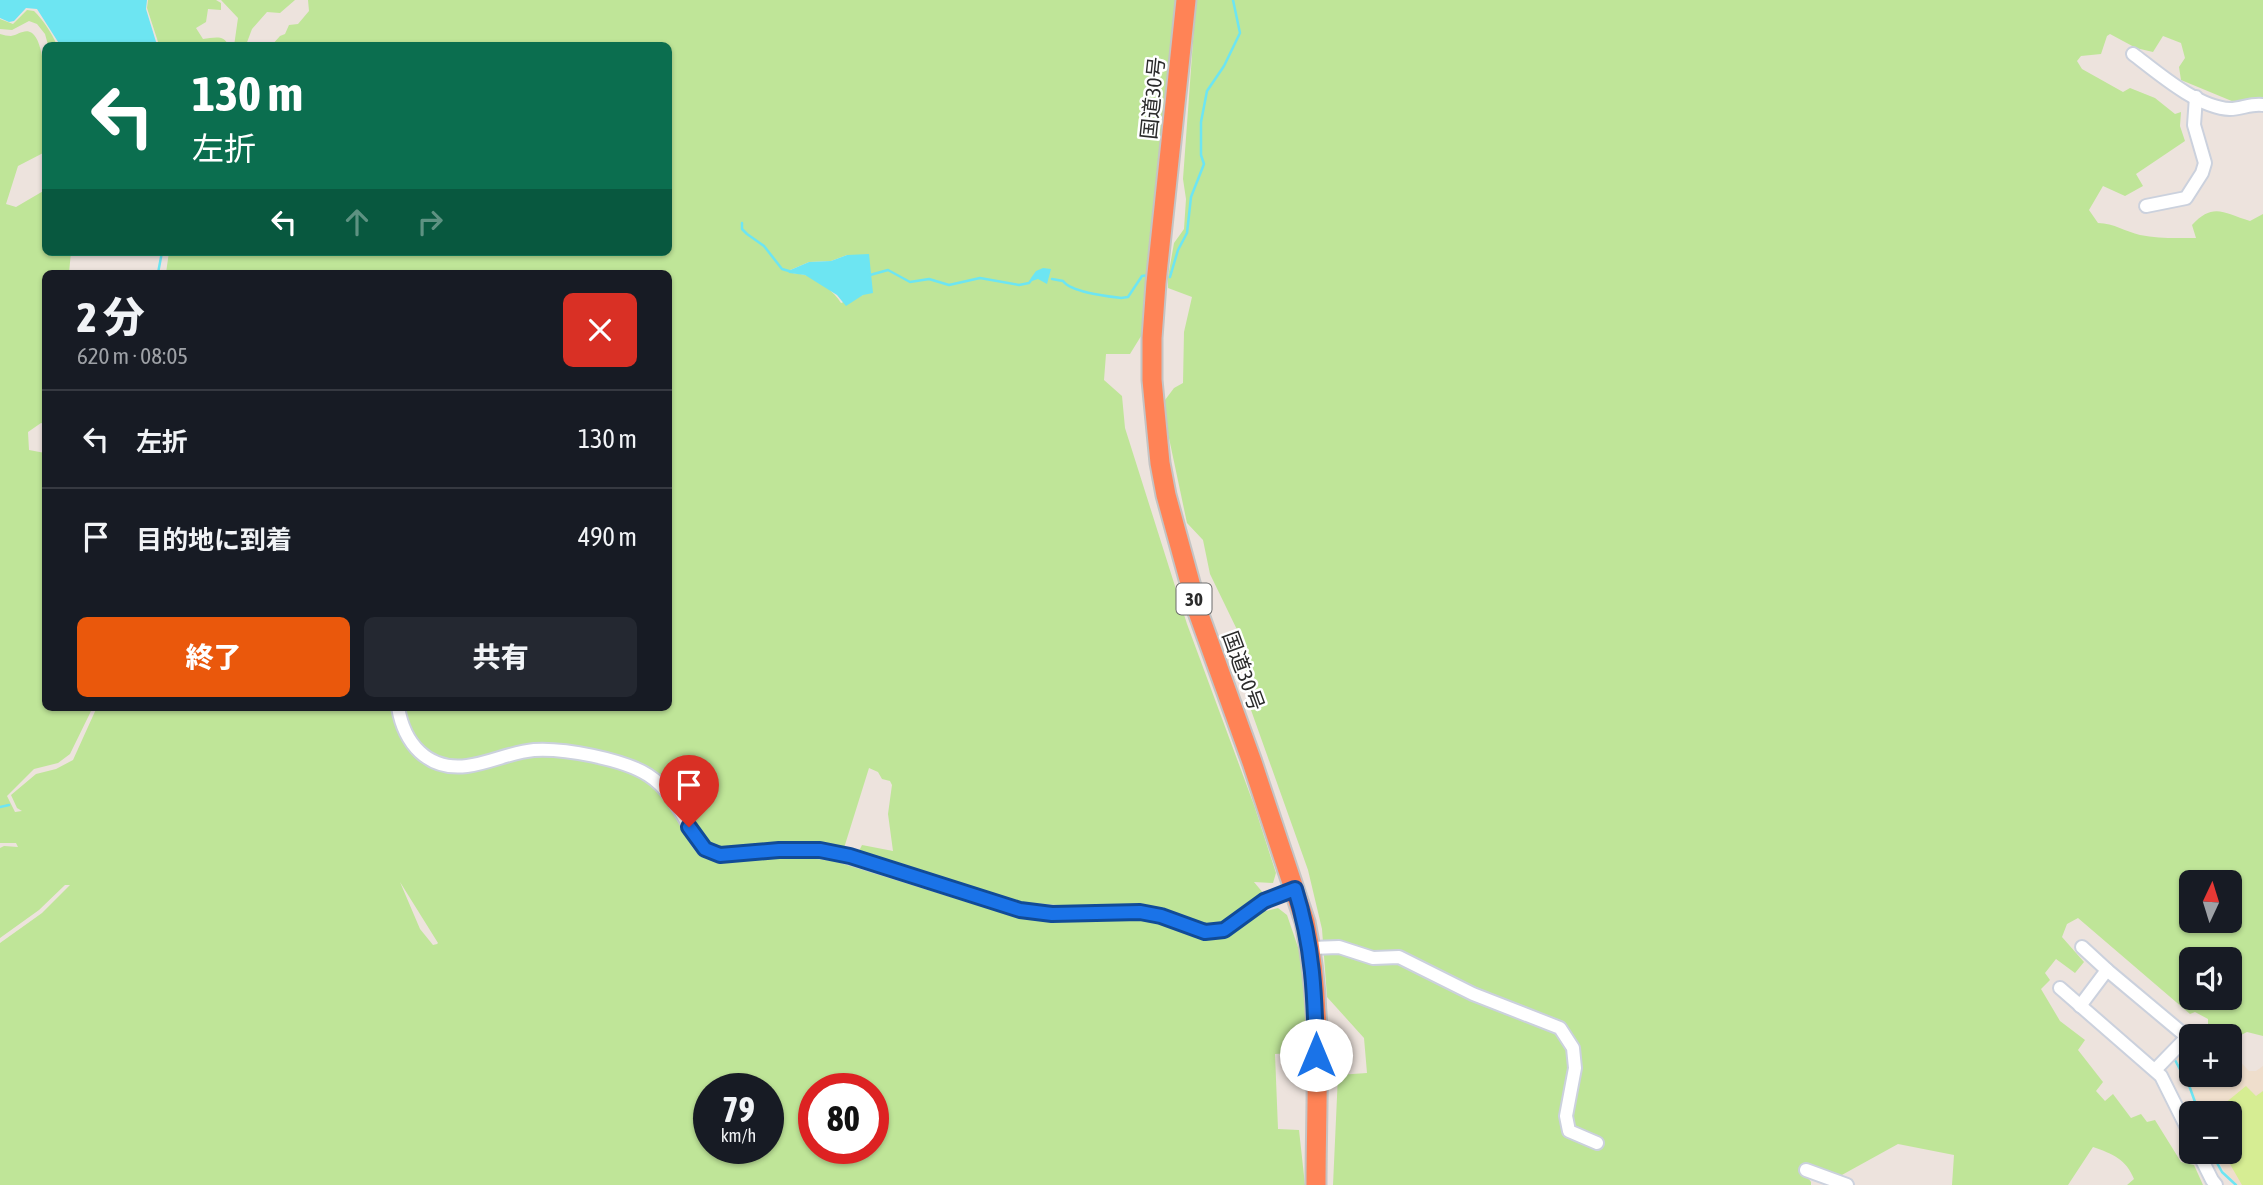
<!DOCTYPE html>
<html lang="ja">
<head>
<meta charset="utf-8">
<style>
  :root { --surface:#171b24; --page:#242831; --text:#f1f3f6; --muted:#9ea1a6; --line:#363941; --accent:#ea580c }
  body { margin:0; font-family:"Asap Condensed","Noto Sans JP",sans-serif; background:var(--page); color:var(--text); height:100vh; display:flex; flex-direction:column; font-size:26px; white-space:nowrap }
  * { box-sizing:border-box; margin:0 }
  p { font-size:23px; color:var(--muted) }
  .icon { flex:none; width:38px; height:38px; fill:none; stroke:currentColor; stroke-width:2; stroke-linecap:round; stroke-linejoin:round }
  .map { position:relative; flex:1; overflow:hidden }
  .drawer { position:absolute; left:42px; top:270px; width:630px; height:441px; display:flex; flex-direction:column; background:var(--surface); border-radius:10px; box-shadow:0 2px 5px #0004 }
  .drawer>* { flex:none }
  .guide { position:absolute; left:42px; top:42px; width:630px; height:214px; border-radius:10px; box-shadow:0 2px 5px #0004; background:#0b6e4f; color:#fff; overflow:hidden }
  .needle { width:46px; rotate:4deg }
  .controls { position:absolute; left:2179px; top:870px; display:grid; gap:14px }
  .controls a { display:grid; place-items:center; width:63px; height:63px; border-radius:10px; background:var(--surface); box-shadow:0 2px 5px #0004; font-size:35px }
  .speed { position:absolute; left:693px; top:1073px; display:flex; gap:14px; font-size:35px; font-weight:700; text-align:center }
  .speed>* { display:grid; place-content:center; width:91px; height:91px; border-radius:50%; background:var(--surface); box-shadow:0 2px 5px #0004; line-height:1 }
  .speed small { font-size:18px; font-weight:400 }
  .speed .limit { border:10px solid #d22; background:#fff; color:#111 }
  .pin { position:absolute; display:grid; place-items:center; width:60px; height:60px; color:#fff; margin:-72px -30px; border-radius:50% 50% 50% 0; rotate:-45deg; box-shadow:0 0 7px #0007 }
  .pin .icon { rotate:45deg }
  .me { position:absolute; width:77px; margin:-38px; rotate:0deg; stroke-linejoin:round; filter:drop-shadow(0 0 5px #0008) }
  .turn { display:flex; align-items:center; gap:24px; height:147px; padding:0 35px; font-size:32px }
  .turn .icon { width:91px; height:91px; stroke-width:2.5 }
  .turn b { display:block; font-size:49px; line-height:60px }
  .lanes { display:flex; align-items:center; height:66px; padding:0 35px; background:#0003; justify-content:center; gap:35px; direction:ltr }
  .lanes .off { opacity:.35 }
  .round { display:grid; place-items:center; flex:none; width:74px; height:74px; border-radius:10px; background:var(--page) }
  .head { display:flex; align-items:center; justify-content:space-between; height:119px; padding:0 35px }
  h1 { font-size:42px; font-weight:800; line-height:52px }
  .action { display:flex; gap:14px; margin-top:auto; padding:14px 35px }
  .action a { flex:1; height:80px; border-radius:10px; background:var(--accent); color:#fff; font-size:28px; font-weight:800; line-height:80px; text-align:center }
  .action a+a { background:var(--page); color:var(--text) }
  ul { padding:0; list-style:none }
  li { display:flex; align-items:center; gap:21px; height:98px; padding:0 35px; border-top:2px solid var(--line) }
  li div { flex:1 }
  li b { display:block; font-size:26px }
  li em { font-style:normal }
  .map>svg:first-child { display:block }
  .education { fill:#efdecc }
  .green { fill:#bfe598; fill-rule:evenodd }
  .pitch { fill:#d6ed93 }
  .water { fill:#6de5f2 }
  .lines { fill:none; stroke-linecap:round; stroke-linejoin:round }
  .stream { stroke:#6de5f2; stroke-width:2.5 }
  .minor-casing { stroke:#cbd1dd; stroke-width:16 }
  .highway-casing { stroke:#c4c4c4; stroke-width:23 }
  .minor { stroke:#fff; stroke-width:12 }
  .highway { stroke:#ff8356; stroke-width:19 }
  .route-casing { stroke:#114b97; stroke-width:18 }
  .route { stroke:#1a73e8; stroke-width:12 }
  .labels { text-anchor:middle; stroke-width:5; stroke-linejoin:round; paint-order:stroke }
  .shield { fill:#fff; stroke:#6b6b6b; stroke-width:2 }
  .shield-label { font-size:19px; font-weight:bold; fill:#2b2b2b }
  .street-label { font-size:21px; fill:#2b2b2b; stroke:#fff }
</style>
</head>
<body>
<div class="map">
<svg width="2263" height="1185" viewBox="0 0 2263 1185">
  <rect width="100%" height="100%" fill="#ede3dd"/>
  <path class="education" d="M2191 1039V1074H2230V1051L2249 1071H2256L2263 1066V1185H2238L2225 1172 2213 1152H2230V1113H2201L2175 1056Z"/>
  <g class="green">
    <path d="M148 0H216L221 3V10L208 9 206 22 196 28 203 39C213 38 224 34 228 45H159L147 8Z"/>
    <path d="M221 0H295L280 13 267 12 252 29 246 45 234 46 238 18Z"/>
    <path d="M308 0H1179L1146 328 1130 354H1106L1104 380 1122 396 1125 428 1187 624 1254 805 1276 873 1273 883 1254 882 1264 894 1266 911 1278 908 1287 915 1302 959 1308 1039 1305 1052 1275 1054 1278 1129 1299 1130 1305 1185H0V943L42 913 70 885H65L39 910 0 938V848L4 846 18 847 16 843H0V34C4 35 7 36 11 36 18 35 25 28 32 33 50 46 45 129 45 152L18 166 6 204 16 207 45 190 46 252H71L69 273H46L45 424 41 423 28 432 29 450 45 453 46 707H93L70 754 58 763 34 769 7 796 15 812 22 811 17 808 11 795 36 774 56 769 73 760 97 707H668V273H166L169 252H668V46L272 45 280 36 285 34 289 25 298 24 309 11ZM847 255 863 295 841 303C835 292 817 279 805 275 798 273 795 275 788 271L809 262 831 261ZM869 768 878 772 882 779 890 781 892 785 888 814 893 851 862 845 858 853 844 848ZM400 882 438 943 437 944 433 945 420 929ZM709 1088H768V1148H709ZM814 1088H873V1148H814Z"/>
    <path d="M1196 0H2263V100L2239 104 2181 80 2179 67 2185 58 2181 43 2163 36 2153 52 2136 48 2110 34 2107 36 2101 54 2081 56 2077 61 2082 69 2123 92 2130 88 2155 98 2175 114 2181 112 2180 126 2185 141 2136 174 2143 186 2125 196 2103 186 2089 210 2098 223C2114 223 2126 232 2140 235 2159 239 2177 238 2196 238L2192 225C2213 202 2224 213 2250 221L2263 214V1036L2247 1032 2239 1036 2208 1027V1019L2195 1012 2190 1014 2078 918 2067 924 2062 937 2084 962 2075 973 2056 959 2045 973 2050 980 2041 989 2060 1021 2085 1040 2078 1050 2103 1082 2096 1091 2105 1101 2113 1094 2131 1118 2141 1114 2147 1122 2155 1120 2181 1162 2194 1165 2203 1185H2127L2134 1179C2126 1159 2113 1154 2093 1147L2068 1185H1952L1954 1155 1898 1144 1840 1176 1803 1171 1811 1182V1185H1333L1338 1075 1367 1073 1364 1038 1327 997 1322 929 1308 870 1251 710 1242 640 1210 574 1203 540 1187 523 1166 424 1165 400 1174 388 1183 383 1184 332 1192 297 1168 288V277L1174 243 1184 229 1186 199 1183 179ZM2191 882H2230V920H2191ZM2191 959H2230V998H2191Z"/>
    <path d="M27 10 34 11C44 21 51 32 57 45H48L45 34 37 24 29 21 12 30 0 29V19L13 24Z"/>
  </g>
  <path class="pitch" d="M2246 1086 2256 1096 2263 1091V1185H2242L2223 1152H2230V1113H2213Z"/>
  <g class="water">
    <path d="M0 0H147L146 9 157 45H60L37 9 26 8 14 21 9 22 0 18Z"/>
    <path d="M869 254 873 293 863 295 846 306 837 295 805 275 789 273 788 271 809 262 831 261 847 255Z"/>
    <path d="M1043 268 1051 269 1047 284 1038 279 1032 281 1031 278 1036 271Z"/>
  </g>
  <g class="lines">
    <g class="stream">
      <path d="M742 223V229L747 234 764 246 782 269 789 271"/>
      <path d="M158 273 162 252"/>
      <path d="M870 275 888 270 910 282 929 279 949 285 980 278 1019 285 1029 283 1032 279"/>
      <path d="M1170 277 1178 250 1187 233 1191 197 1204 164 1201 155V122L1207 91 1224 66 1240 33 1233 0"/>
      <path d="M1052 279 1063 281C1071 292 1105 296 1121 298L1128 297 1142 276 1149 275"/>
      <path d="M0 807 9 805"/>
      <path d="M2175 1060 2190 1088 2199 1113"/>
      <path d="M2211 1152 2222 1172 2236 1185"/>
    </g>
    <g class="minor-casing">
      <g id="minor">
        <path d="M2133 54C2158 73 2198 108 2230 109 2241 109 2252 103 2263 105"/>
        <path d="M2146 206 2186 198 2202 173 2205 163 2194 125 2196 97"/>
        <path d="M398 707C404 743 427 771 467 766 490 763 511 752 534 750 564 748 623 759 648 775 672 790 685 820 699 843L705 850 720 855 797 849 835 853 1020 910 1070 914 1140 912 1161 916 1204 932 1224 930 1264 901 1295 889"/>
        <path d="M2082 947 2107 970"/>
        <path d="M1311 948 1339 947 1373 958 1399 957 1473 994 1560 1028 1573 1048 1575 1068 1566 1116 1569 1131 1597 1143"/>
        <path d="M2060 988 2161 1076 2191 1136"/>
        <path d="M2080 1006 2107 970 2187 1037 2155 1070"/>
        <path d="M2198 1152 2212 1180 2216 1185"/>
        <path d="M1806 1170 1847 1185"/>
      </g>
    </g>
    <g class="highway-casing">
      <path id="highway" d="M1186 0 1156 283 1152 338V380L1160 463 1166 495 1198 612 1252 762 1305 922C1323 1007 1316 1098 1316 1185"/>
    </g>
    <use href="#minor" class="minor"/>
    <use href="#highway" class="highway"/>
  </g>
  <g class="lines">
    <g class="route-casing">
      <path id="route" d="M689 827 705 849 720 855 779 850H820L850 856 1020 910 1052 914 1140 912 1161 916 1205 932 1224 930 1264 901 1295 889C1313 946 1315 996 1316 1055"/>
    </g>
    <use href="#route" class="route"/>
  </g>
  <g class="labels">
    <rect class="shield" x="1176.5" y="583.5" width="35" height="31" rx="5"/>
    <g class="shield-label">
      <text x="1194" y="606">30</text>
    </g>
    <g class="street-label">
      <text transform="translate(1153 98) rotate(-84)" y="7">国道30号</text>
      <text transform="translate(1243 671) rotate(70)" y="7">国道30号</text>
    </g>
  </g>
</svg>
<div class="controls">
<a><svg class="needle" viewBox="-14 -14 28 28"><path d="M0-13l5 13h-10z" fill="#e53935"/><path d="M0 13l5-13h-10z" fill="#9ea1a6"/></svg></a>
<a><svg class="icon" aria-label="sound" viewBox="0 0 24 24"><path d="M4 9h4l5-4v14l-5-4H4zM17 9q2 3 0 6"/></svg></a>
<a>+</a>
<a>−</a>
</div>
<div class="speed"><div>79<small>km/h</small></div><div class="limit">80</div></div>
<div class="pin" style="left:689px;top:827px;background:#d93025"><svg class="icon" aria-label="arrive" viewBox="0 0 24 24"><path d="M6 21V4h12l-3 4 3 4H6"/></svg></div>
<svg class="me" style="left:1316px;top:1055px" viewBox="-20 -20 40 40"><circle r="19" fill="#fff"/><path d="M0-13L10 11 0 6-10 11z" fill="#1a73e8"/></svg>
<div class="guide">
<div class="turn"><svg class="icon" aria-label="left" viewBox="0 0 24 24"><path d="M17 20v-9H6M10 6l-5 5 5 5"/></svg><div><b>130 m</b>左折</div></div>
<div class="lanes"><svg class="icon" aria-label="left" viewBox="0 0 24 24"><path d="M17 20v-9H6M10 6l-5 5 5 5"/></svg><svg class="icon off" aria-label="ahead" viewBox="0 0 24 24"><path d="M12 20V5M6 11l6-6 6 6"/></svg><svg class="icon off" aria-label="right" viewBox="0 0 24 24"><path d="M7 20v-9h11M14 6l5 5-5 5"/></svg></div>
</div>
<section class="drawer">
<div class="head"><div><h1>2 分</h1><p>620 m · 08:05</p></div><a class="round" style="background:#d93025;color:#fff"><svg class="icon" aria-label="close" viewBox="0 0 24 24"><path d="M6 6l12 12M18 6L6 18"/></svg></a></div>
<ul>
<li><svg class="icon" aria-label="left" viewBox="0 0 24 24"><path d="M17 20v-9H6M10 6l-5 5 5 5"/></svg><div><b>左折</b></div><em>130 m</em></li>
<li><svg class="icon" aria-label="arrive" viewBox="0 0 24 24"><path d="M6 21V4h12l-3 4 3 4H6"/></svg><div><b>目的地に到着</b></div><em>490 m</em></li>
</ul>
<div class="action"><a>終了</a><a>共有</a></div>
</section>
</div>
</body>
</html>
